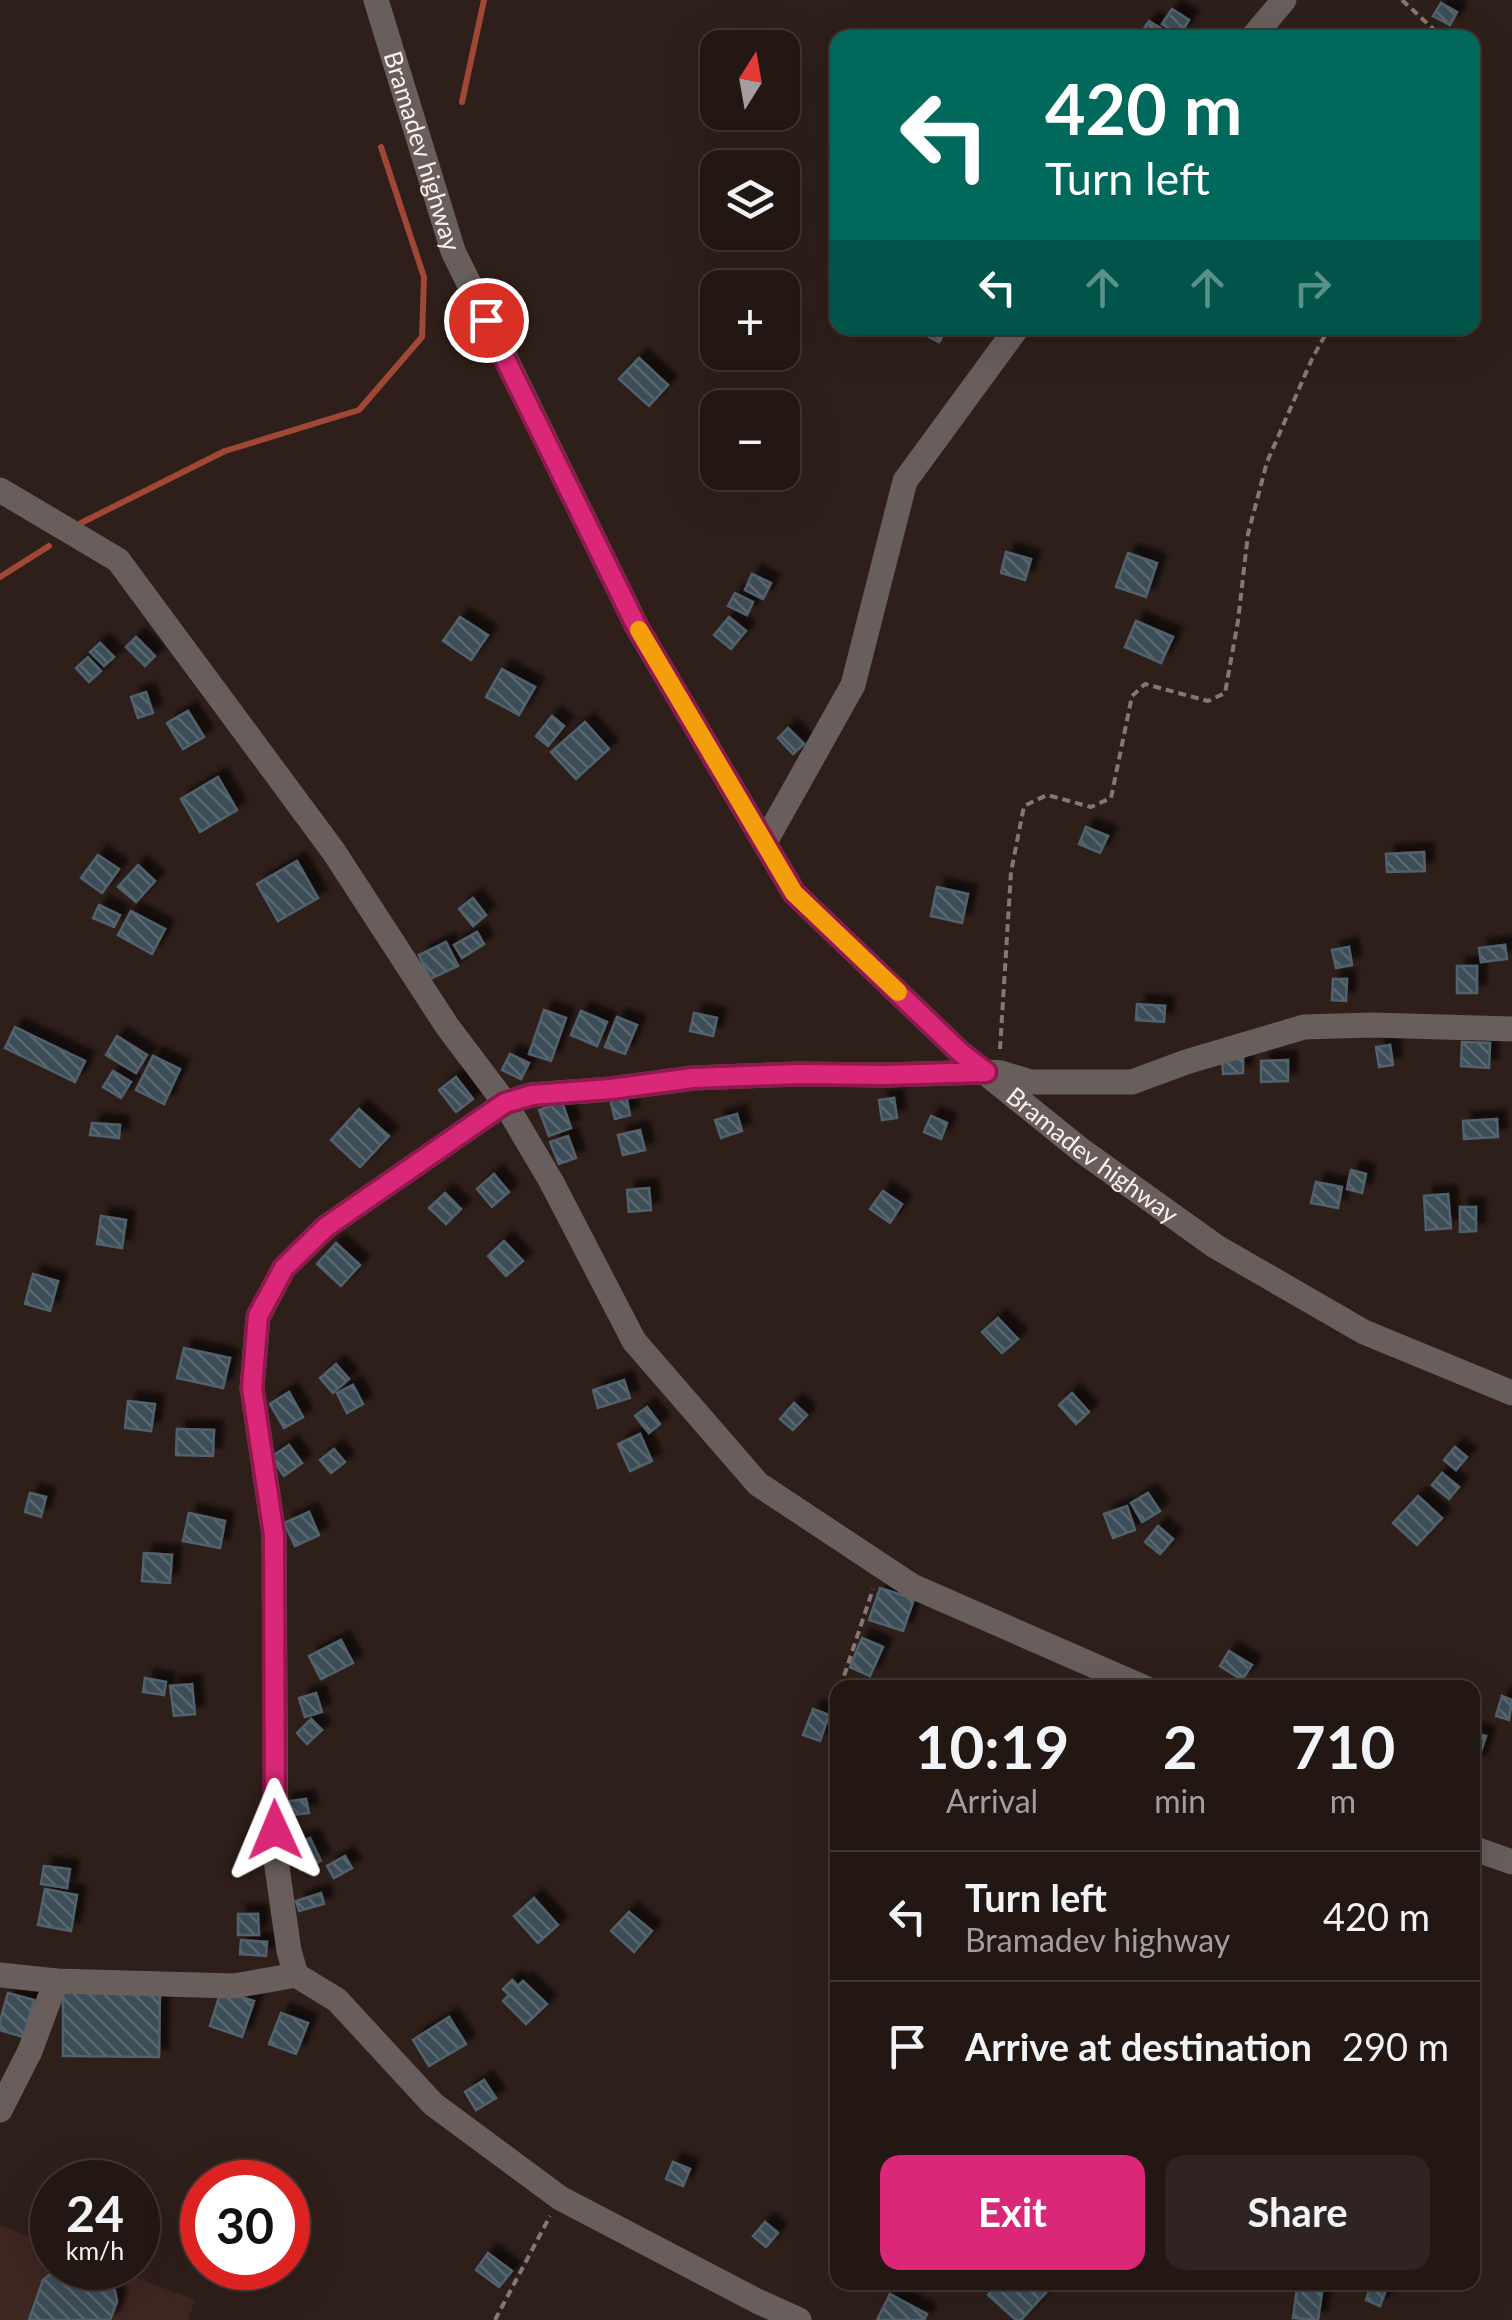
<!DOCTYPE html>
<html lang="en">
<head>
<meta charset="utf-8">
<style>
  :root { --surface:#231714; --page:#2f2422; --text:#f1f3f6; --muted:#a39fa0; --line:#403634; --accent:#db2777 }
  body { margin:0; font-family:Lato,sans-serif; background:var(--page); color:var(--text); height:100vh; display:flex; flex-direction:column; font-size:38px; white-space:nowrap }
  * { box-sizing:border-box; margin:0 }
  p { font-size:32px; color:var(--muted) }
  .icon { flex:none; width:55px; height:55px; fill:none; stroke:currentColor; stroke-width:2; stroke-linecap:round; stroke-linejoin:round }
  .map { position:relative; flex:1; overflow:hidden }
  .sheet { position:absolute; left:830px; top:1680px; width:650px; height:610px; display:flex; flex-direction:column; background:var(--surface); border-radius:20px; box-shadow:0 10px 40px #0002,0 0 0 2px var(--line) }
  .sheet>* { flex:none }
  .hud { position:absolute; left:830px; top:30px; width:650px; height:305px; border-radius:20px; box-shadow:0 10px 40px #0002,0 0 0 2px var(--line); background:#00695c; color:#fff; overflow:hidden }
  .needle { width:65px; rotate:11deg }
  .fabs { position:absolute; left:700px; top:30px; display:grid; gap:20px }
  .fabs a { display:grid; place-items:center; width:100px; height:100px; border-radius:20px; background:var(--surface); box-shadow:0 10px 40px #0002,0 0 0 2px var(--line); font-size:50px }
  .speed { position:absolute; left:30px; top:2160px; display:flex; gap:20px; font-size:50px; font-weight:700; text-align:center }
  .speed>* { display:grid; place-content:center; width:130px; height:130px; border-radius:50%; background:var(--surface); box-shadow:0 10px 40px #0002,0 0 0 2px var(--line); line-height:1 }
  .speed small { font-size:25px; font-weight:400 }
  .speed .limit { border:15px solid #d22; background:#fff; color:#111 }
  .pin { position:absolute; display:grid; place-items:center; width:85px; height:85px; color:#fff; margin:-42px; border:5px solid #fff; border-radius:50%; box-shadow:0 2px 10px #0007 }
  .me { position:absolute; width:110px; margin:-55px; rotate:359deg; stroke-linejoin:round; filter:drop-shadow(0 0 8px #0008) }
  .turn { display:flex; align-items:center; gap:35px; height:210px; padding:0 50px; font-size:45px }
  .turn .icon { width:130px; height:130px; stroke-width:2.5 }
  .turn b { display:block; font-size:70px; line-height:85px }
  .lanes { display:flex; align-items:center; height:95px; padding:0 50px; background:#0003; justify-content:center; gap:50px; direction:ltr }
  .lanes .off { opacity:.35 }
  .eta { display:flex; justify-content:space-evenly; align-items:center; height:170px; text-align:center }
  .eta b { font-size:60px; font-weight:700; line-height:70px }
  .primary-button { display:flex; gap:20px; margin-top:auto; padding:20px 50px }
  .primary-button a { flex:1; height:115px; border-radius:20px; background:var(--accent); color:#fff; font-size:40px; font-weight:700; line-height:115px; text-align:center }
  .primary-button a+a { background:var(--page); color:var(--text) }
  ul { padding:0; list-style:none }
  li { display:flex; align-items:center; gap:30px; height:130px; padding:0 50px; border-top:2px solid var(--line) }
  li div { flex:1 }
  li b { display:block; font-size:38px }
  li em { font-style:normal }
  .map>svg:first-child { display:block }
  .built { fill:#3e2621 }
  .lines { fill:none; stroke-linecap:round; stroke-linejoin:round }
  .stream { stroke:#a04835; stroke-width:6 }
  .building { fill:url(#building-back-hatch); stroke:#51626d; stroke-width:2.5; filter:url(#shadow) }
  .path { stroke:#857774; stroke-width:4; stroke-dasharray:8 5; stroke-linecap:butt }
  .minor { stroke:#685f5d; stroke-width:25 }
  .route-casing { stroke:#8e194d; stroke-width:25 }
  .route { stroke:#db2777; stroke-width:18 }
  .slow { stroke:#f59e0b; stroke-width:18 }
  .labels { text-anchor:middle; stroke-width:8; stroke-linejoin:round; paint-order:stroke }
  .street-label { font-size:25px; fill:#fcf0ed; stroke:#2f1f1b }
</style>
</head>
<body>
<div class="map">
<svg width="1512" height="2320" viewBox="0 0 1512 2320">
  <defs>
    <pattern id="building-back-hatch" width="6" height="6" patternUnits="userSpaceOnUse" patternTransform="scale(2.5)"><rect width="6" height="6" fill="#3d4d58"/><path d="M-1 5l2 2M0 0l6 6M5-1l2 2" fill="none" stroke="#5a6770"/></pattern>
    <filter id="shadow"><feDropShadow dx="9" dy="-9" stdDeviation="2.5" flood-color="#0009"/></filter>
  </defs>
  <rect width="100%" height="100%" fill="#2f1f1b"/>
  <path class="built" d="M0 2225 52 2245V2268H111L195 2300 188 2320H0Z"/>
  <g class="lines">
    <g class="stream">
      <path d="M462 102 484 0"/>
      <path d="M81 523 225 451 359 410 422 337 424 277 381 147"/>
      <path d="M0 577 49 546"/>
    </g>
  </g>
  <g class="building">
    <path d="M1441 3 1457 12 1450 25 1433 16Z"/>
    <path d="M1172 9 1189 20 1180 35 1162 24Z"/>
    <path d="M1149 21 1165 31 1161 38 1139 36Z"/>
    <path d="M912 328H947L939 342Z"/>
    <path d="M639 358 668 385 649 406 619 379Z"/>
    <path d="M1006 552 1031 559 1025 580 1001 573Z"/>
    <path d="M1128 553 1157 563 1146 597 1116 587Z"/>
    <path d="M752 574 771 583 763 599 745 590Z"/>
    <path d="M735 593 753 602 747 615 728 606Z"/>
    <path d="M460 617 488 635 471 660 443 641Z"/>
    <path d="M729 617 746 631 731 649 714 635Z"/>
    <path d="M1136 621 1173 637 1161 663 1125 647Z"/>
    <path d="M136 637 155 656 145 666 126 647Z"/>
    <path d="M100 643 114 657 104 666 90 652Z"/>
    <path d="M88 657 101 671 89 682 76 668Z"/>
    <path d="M502 669 535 687 519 715 486 697Z"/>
    <path d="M146 692 153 713 138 718 131 697Z"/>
    <path d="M188 711 204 737 183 749 167 723Z"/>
    <path d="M552 716 564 726 548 746 536 736Z"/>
    <path d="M585 722 609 749 576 779 551 752Z"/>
    <path d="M788 728 804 744 793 754 778 738Z"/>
    <path d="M218 777 237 810 200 832 181 799Z"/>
    <path d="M1086 827 1108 836 1100 853 1079 844Z"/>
    <path d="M1424 852 1425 871 1387 872 1386 854Z"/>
    <path d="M98 855 119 869 102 893 81 878Z"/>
    <path d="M297 861 318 898 278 921 257 884Z"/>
    <path d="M138 865 155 881 136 902 118 887Z"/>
    <path d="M937 887 968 894 962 923 931 916Z"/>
    <path d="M473 898 486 915 473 926 459 909Z"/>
    <path d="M99 905 120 915 114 927 93 918Z"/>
    <path d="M131 911 165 929 152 954 118 935Z"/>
    <path d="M477 932 484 944 462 958 454 945Z"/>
    <path d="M446 942 458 966 430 979 419 955Z"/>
    <path d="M1505 945 1507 959 1481 962 1479 948Z"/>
    <path d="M1349 947 1352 965 1336 968 1332 950Z"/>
    <rect x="1457" y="966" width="20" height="27"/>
    <path d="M1333 979H1347L1346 1001 1332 1000Z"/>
    <path d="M1137 1004 1165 1006 1164 1022 1136 1020Z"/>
    <path d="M544 1010 566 1018 551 1061 529 1054Z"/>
    <path d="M581 1011 607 1022 597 1046 571 1035Z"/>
    <path d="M694 1013 717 1018 713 1036 690 1031Z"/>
    <path d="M617 1017 637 1025 625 1054 605 1047Z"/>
    <path d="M15 1027 85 1061 75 1082 5 1048Z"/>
    <path d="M117 1036 147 1055 136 1073 106 1055Z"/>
    <path d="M1462 1042 1490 1043 1489 1068 1461 1066Z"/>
    <path d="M1390 1045 1393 1065 1379 1067 1376 1047Z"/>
    <path d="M510 1054 529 1063 521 1079 502 1070Z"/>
    <path d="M153 1056 180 1069 164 1104 136 1090Z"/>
    <path d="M1243 1058V1073L1223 1074 1222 1059Z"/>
    <path d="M1288 1060V1081L1261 1082V1061Z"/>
    <path d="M113 1071 131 1082 121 1098 103 1087Z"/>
    <path d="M456 1077 473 1099 456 1112 439 1090Z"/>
    <path d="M625 1091 630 1115 615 1119 609 1095Z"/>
    <path d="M894 1098 897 1118 882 1120 879 1100Z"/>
    <path d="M562 1102 571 1128 549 1136 539 1110Z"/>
    <path d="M359 1109 389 1136 360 1167 331 1140Z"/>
    <path d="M737 1114 742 1131 721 1138 715 1120Z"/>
    <path d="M931 1116 947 1123 941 1139 924 1132Z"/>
    <path d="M1497 1119 1498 1137 1464 1139 1463 1121Z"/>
    <path d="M92 1123 120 1125 119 1138 90 1135Z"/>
    <path d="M640 1130 645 1150 623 1155 618 1135Z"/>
    <path d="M568 1136 576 1158 559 1164 550 1142Z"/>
    <path d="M1351 1170 1366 1174 1362 1193 1347 1189Z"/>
    <path d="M494 1174 509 1192 492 1207 477 1189Z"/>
    <path d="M1316 1182 1342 1187 1338 1208 1311 1203Z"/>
    <path d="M649 1188 651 1210 629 1212 627 1190Z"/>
    <path d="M883 1191 902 1204 890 1223 870 1209Z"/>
    <path d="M445 1193 461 1209 446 1224 429 1208Z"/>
    <path d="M1448 1194 1451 1228 1426 1230 1424 1196Z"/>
    <path d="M1460 1207H1476V1231L1460 1232Z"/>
    <path d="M101 1216 126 1220 122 1248 97 1244Z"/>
    <path d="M504 1241 523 1261 506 1276 488 1256Z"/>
    <path d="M336 1243 360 1265 341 1286 317 1264Z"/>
    <path d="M33 1274 58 1281 50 1311 25 1304Z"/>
    <path d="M998 1318 1018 1339 1002 1353 982 1332Z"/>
    <path d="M184 1348 230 1358 223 1388 177 1378Z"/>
    <path d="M336 1364 349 1379 333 1393 320 1378Z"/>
    <path d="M624 1380 630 1398 598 1408 593 1390Z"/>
    <path d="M353 1385 363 1404 347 1413 337 1393Z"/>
    <path d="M289 1392 303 1417 284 1428 270 1404Z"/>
    <path d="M1072 1393 1089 1412 1076 1424 1059 1405Z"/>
    <path d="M128 1401 155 1404 151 1431 125 1428Z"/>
    <path d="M794 1403 807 1415 793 1430 780 1419Z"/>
    <path d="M647 1407 660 1424 649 1433 635 1416Z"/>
    <path d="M177 1429 214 1430 213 1456 176 1455Z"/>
    <path d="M640 1434 652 1461 630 1471 618 1444Z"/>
    <path d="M289 1445 302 1463 284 1476 271 1457Z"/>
    <path d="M1455 1447 1467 1457 1456 1470 1444 1460Z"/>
    <path d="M334 1449 345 1462 331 1473 320 1460Z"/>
    <path d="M1442 1473 1459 1487 1449 1499 1432 1485Z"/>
    <path d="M30 1493 46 1497 41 1517 25 1512Z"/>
    <path d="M1148 1493 1160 1511 1142 1522 1131 1503Z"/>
    <path d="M1418 1496 1442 1518 1417 1545 1393 1523Z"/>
    <path d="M1127 1506 1135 1530 1113 1538 1104 1514Z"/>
    <path d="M309 1512 319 1535 295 1546 284 1523Z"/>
    <path d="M189 1513 225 1521 220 1548 183 1541Z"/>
    <path d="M1158 1526 1173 1539 1160 1554 1145 1542Z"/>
    <path d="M144 1553 172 1555 170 1583 142 1581Z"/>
    <path d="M880 1588 914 1599 903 1631 869 1620Z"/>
    <path d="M862 1638 883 1647 870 1676 850 1667Z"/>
    <path d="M341 1640 353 1663 321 1679 309 1656Z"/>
    <path d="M1229 1651 1252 1665 1242 1680 1220 1666Z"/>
    <path d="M145 1678 166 1682 164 1695 143 1692Z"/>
    <path d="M192 1684 195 1714 174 1716 170 1686Z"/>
    <path d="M316 1693 322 1712 305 1717 299 1698Z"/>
    <path d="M1502 1696 1512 1700 1509 1720 1496 1716Z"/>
    <path d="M813 1709 829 1715 820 1741 803 1735Z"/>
    <path d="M311 1719 322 1730 307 1744 297 1733Z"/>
    <path d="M1472 1732 1486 1736 1477 1763 1472 1761Z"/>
    <path d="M306 1799 309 1813 286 1816 284 1802Z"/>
    <path d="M310 1838 321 1861 301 1870 290 1847Z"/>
    <path d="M345 1856 352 1868 334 1878 327 1866Z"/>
    <path d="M44 1866 70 1869 67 1888 41 1884Z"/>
    <path d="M45 1889 77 1895 71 1931 38 1925Z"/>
    <path d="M321 1893 324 1904 299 1911 296 1901Z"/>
    <path d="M534 1898 558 1925 538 1943 514 1916Z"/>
    <path d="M629 1912 652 1931 634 1952 611 1931Z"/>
    <path d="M238 1914H258L259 1935H238Z"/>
    <path d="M241 1940 267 1942 266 1956 240 1954Z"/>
    <path d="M512 1980 518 1986 523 1981 547 2004 526 2024 503 2001 509 1995 503 1989Z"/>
    <path d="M63 1986 160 1987 159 2057 63 2056Z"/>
    <path d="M221 1991 254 2001 242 2037 210 2026Z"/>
    <path d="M8 1993 34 2000 23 2037 0 2030V2021Z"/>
    <path d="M281 2013 308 2023 296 2054 269 2044Z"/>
    <path d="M449 2017 466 2044 429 2066 413 2040Z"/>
    <path d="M484 2080 496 2098 476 2110 465 2092Z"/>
    <path d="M673 2162 690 2169 683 2186 666 2179Z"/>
    <path d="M765 2222 778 2233 766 2247 753 2236Z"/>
    <path d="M488 2253 512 2271 499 2287 476 2270Z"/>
    <path d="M58 2268H95L104 2274 115 2291 117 2302 110 2320H29L43 2280Z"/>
    <path d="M999 2282H1046L1051 2287 1021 2320H1016L988 2295Z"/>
    <path d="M1372 2282 1387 2287 1380 2306 1366 2300Z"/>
    <path d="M1297 2288 1322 2292 1318 2320 1293 2318Z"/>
    <path d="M890 2294 927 2314 924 2320H877Z"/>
  </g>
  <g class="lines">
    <g class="path">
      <path d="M1402 0 1443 38"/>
      <path d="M1000 1049 1011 872 1024 806 1047 795 1091 807 1111 798 1132 696 1145 684 1208 701 1225 693 1238 621 1248 534 1267 462 1312 359 1329 328"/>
      <path d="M840 1688 873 1589"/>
      <path d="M835 1703 838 1695"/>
      <path d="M495 2320 550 2216"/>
    </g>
    <g class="minor">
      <path id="s1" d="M376 0 453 251 637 627 794 893 961 1053 1081 1150 1215 1246 1364 1332 1512 1393"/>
      <path d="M1252 38 1284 0"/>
      <path d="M0 490 118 560 334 852 447 1026 505 1103 551 1181 634 1341 758 1484 912 1586 1145 1688"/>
      <path d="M765 842 853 685 905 481 1017 328"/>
      <path d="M1472 1848 1512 1862"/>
      <path d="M0 1975 56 1981 234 1986 296 1975 289 1951 276 1860 274 1535 252 1388 258 1317 284 1268 326 1227 505 1103 531 1095 611 1089 693 1078 797 1074 886 1075 986 1072 1001 1073 1030 1082H1132L1186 1062 1304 1027 1372 1025 1512 1029"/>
      <path d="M296 1975 337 2000 433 2104 560 2198 757 2301 799 2320"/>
      <path d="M0 2110 30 2051 56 1981"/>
    </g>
  </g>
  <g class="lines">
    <g class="route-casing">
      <path id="route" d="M275 1830 274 1535 252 1388 258 1316 284 1268 326 1227 505 1103 532 1095 611 1089 693 1078 798 1074 886 1075 986 1072 961 1053 794 893 637 627 486 320"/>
    </g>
    <use href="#route" class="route"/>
    <path class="slow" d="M639 630 794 893 898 992"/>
  </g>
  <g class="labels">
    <g class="street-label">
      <text dy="9" stroke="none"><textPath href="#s1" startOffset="158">Bramadev highway</textPath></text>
      <text dy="9" stroke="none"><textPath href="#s1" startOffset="1388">Bramadev highway</textPath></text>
    </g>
  </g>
</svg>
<div class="fabs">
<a><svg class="needle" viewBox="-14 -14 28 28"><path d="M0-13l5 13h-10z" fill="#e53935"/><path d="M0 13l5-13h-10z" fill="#a39fa0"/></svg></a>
<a><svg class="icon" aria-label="layers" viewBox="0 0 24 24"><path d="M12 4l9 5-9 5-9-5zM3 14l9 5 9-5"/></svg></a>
<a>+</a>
<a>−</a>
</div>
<div class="speed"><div>24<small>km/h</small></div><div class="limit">30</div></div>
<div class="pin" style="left:486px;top:320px;background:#d93025"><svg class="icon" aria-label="arrive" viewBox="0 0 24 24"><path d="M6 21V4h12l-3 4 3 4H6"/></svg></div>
<svg class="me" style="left:275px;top:1830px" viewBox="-20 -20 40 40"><path d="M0-17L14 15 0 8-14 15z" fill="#db2777" stroke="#fff" stroke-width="4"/></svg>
<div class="hud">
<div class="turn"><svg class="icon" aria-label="left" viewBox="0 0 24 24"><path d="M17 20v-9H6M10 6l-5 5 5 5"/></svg><div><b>420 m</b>Turn left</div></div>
<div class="lanes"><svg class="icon" aria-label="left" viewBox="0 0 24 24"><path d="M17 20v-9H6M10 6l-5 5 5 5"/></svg><svg class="icon off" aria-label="ahead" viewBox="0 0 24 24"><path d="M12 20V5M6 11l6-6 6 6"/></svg><svg class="icon off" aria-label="ahead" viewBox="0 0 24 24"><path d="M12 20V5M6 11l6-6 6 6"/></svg><svg class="icon off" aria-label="right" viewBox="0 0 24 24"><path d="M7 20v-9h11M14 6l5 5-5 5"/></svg></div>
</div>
<section class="sheet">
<div class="eta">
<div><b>10:19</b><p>Arrival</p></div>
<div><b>2</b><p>min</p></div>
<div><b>710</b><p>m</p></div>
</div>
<ul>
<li><svg class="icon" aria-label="left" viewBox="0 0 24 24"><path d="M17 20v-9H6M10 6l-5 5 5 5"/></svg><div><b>Turn left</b><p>Bramadev highway</p></div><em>420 m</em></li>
<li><svg class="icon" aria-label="arrive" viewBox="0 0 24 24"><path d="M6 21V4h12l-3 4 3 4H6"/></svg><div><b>Arrive at destination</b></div><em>290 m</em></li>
</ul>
<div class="primary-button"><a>Exit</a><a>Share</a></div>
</section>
</div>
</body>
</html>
